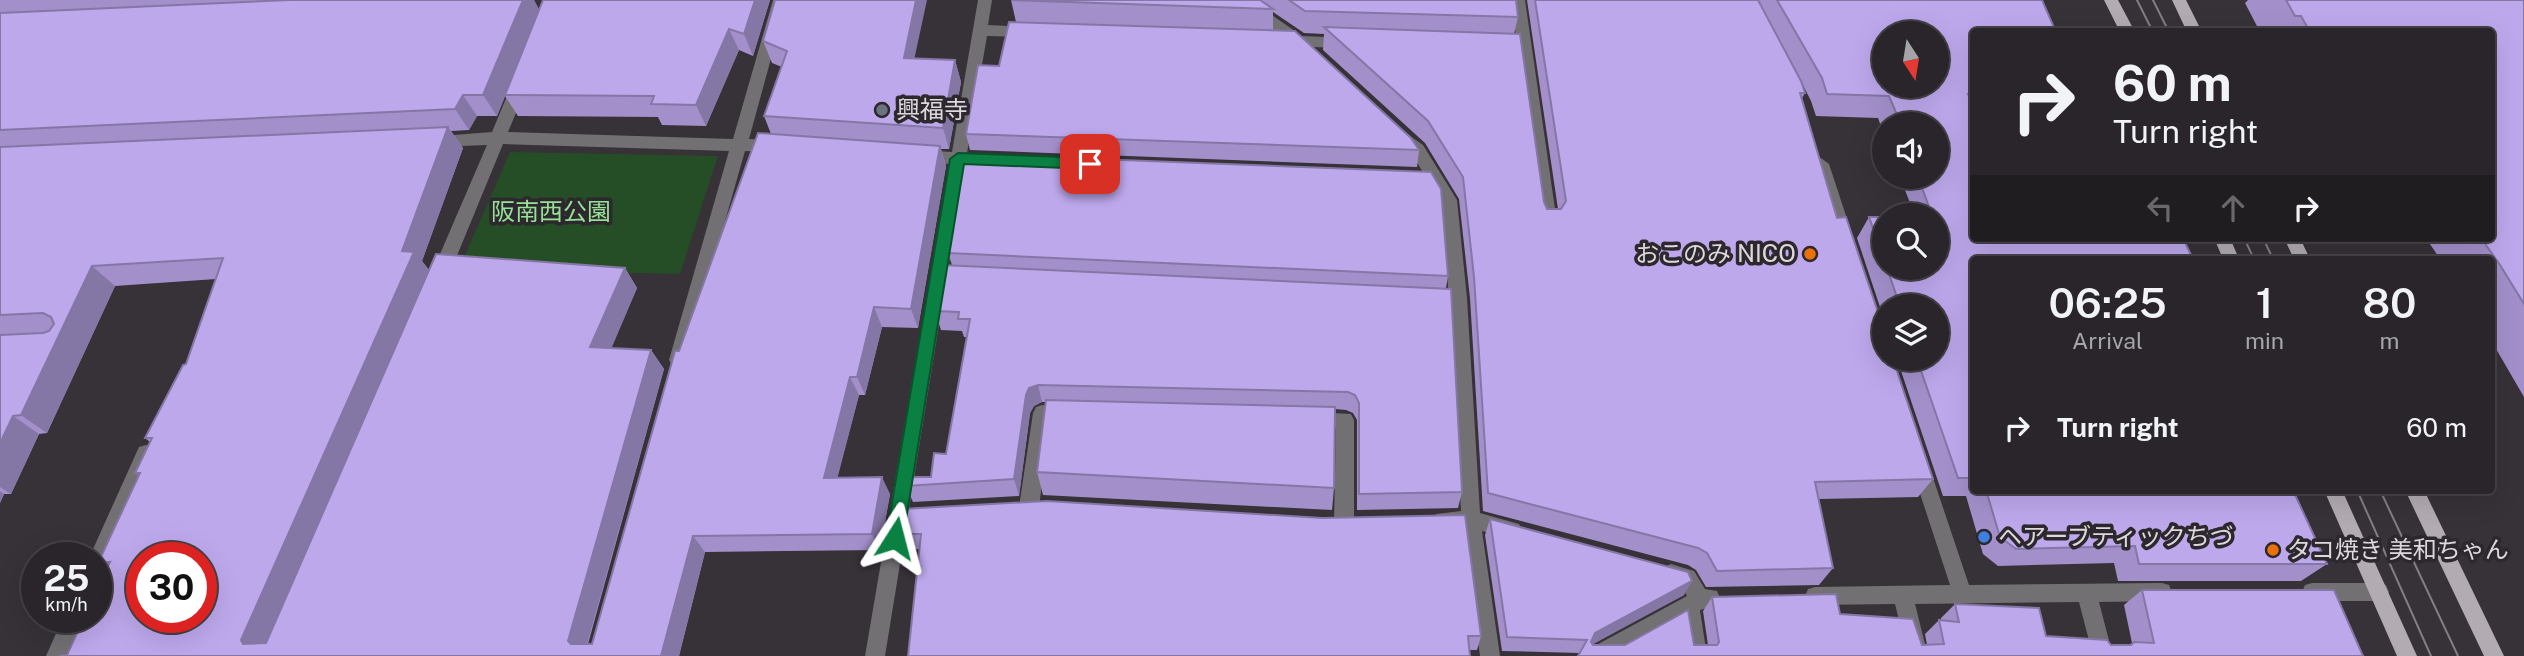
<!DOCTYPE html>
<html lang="en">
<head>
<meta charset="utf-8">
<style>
  :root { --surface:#29252a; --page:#312d32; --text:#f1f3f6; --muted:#a5a5a8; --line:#454247 }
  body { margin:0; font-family:"Public Sans","Noto Sans JP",sans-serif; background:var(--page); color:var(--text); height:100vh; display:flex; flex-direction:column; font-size:26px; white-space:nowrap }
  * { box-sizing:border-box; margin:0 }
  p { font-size:23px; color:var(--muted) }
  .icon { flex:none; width:38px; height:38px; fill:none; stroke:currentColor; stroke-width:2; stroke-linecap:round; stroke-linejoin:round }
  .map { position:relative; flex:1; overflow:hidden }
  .sheet { position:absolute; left:1970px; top:256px; width:525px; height:238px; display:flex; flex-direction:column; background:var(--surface); border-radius:7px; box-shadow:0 7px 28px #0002,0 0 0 2px var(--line) }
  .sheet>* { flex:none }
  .hud { position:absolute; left:1970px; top:28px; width:525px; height:214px; border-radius:7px; box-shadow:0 7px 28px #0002,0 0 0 2px var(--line); background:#29252a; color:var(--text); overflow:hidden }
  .needle { width:46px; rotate:168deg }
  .controls { position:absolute; left:1872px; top:21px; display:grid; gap:14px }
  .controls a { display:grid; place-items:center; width:77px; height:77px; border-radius:50%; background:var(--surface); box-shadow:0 7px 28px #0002,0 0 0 2px var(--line); font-size:35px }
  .speed { position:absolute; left:21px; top:542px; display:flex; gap:14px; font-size:35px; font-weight:700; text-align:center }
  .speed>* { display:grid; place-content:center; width:91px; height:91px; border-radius:50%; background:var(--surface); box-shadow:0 7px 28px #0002,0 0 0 2px var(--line); line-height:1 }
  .speed small { font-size:18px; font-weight:400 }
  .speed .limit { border:10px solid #d22; background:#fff; color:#111 }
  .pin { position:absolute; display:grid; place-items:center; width:60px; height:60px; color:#fff; margin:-30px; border-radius:14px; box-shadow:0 4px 10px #0006 }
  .me { position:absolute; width:77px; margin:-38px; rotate:9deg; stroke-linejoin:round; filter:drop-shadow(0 0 5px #0008) }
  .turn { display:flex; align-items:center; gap:24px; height:147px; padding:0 28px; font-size:32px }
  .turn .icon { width:91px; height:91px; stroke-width:2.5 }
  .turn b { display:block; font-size:49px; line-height:60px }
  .lanes { display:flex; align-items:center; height:66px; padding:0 28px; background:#0003; justify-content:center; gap:35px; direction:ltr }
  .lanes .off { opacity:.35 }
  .eta { display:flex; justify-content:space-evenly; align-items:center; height:119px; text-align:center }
  .eta b { font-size:42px; font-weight:600; line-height:49px }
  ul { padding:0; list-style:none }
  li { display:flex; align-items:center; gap:21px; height:105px; padding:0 28px }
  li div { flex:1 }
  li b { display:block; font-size:26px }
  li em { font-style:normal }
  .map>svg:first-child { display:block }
  .green { fill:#254d26 }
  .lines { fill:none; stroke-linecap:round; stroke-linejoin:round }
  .minor { fill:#737073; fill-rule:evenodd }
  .major { fill:#b2acb2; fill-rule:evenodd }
  .tram { stroke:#837e84; stroke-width:2 }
  .wall { fill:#a390cb }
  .shaded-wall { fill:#8476a5 }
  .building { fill:#bda8ec; stroke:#8476a5; stroke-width:2; fill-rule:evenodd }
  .route { fill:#0b8043; stroke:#07532c; stroke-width:2 }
  .worship-dot { fill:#6b7280; stroke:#2d272e; stroke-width:2.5 }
  .food-dot { fill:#e8710a; stroke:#2d272e; stroke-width:2.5 }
  .shop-dot { fill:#3f7fe0; stroke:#2d272e; stroke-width:2.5 }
  .labels { text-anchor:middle; stroke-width:7; stroke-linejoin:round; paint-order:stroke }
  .poi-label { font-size:24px; fill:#dcd8dc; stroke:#2d272e; text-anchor:start }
  .park-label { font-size:24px; fill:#95e195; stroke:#2d272e }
</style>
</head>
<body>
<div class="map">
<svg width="2524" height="656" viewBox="0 0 2524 656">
  <rect width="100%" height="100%" fill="#373138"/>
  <path class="green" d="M510 152 718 156 680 274 459 269Z"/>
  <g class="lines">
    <g class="minor">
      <path d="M773 0H787L749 139 776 140 784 146 776 152 745 151 684 365 678 367 672 365 669 360 729 151 503 144 449 275 446 280H434L431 275 487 145 434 147 428 145 426 141 428 137 492 132 512 84 520 78 528 84 508 132 733 139Z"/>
      <path d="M978 0H992L988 25 1030 27 1038 32 1030 37 987 36 967 153 986 154 994 160 986 166 965 165 885 656H865L949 164 920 162 912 156 920 150 952 152Z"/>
      <path d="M1233 0H1250L1302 36 1348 38 1356 43 1348 48 1309 47 1303 49 1287 45 1285 39Z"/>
      <path d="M1511 0H1525L1557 223 1555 228H1543L1541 223Z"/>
      <path d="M1403 131 1423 145 1457 200 1467 298 1480 513 1519 524 1522 530 1519 536 1512 539 1482 531 1500 656H1480L1463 528 1436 526 1433 520 1436 514 1461 511 1449 298 1441 201 1411 153 1395 137Z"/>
      <path d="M1821 158 1829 164 1854 240 1852 245H1840L1838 240 1813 164Z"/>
      <path d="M1042 405 1075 408 1078 414 1075 420 1050 421 1039 507 1036 513 1029 516 1022 513 1019 507 1033 413 1036 407Z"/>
      <path d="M1314 412 1351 414 1354 420V522L1351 528 1344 531 1337 528 1334 522 1336 428 1308 426 1305 420 1308 414Z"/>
      <path d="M146 445 153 447 155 453 103 571 96 574V558H89L139 447Z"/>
      <path d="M1920 458 1927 460 1929 466 1969 585 2162 583 2169 585 2172 592 2169 599 2162 601 2099 602 2113 656H2093L2079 602 1915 604 1928 656H1908L1895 604 1815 605 1808 603 1805 596 1808 589 1815 587 1950 585 1911 466 1913 460Z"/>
      <path d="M1671 564 1694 571 1705 589 1717 591 1720 598 1717 605 1700 610 1707 656H1687L1681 620 1616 656H1586L1589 649 1687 596 1681 585 1664 579 1661 573 1664 567Z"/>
      <path d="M2312 583H2379L2386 585 2389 592 2386 599 2379 601H2312L2305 599 2302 592 2305 585Z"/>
      <path d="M63 618H83L66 656H46Z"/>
    </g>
    <g class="major">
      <path d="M2104 0H2118L2135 32H2120Z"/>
      <path d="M2172 0H2186L2202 32H2187Z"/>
      <path d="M2214 238H2230L2239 259H2223Z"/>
      <path d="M2284 238H2300L2310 259H2294Z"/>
      <path d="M2324 490H2342L2417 656H2397Z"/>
      <path d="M2405 490H2424L2504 656H2484Z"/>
    </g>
    <g class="tram">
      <path d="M2137 0 2153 32"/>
      <path d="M2153 0 2169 32"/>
      <path d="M2244 238 2254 259"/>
      <path d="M2263 238 2273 259"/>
      <path d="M2357 490 2431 656"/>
      <path d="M2380 490 2458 656"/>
    </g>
  </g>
  <g class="wall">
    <path d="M0 0H534L539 10 543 0H770L753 56 739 50 706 126 662 125 658 117 518 116 505 96 497 116H477L469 130 451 131 463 148 422 261 429 270 625 268 637 288 611 348 651 350 664 369 588 644H592L679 351 771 134 764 116 782 67 772 63 763 41 914 58 955 60 961 82 949 149H941L946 166 918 328 882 327 865 395H859L837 478 890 494 880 550 705 552 679 656 67 655 107 568 98 563 139 475 135 473 150 442 145 438 186 364 216 279 115 286 47 433 39 434 11 494H4L0 503Z"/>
    <path d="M1011 0H1516L1518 17 1514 34 1544 202 1547 209H1558L1527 0H2042L1974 32V490H2293L2327 564 2301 581H2118L2114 563 1998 566 1983 554 1966 496H1943L1897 359H1937V306H1885V322L1857 238 1869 217H1885V268H1937V215H1911L1908 207 1910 203 1900 177H1937V124H1885V137L1878 118 1816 116 1811 101 1802 83 1805 93 1802 98 1837 218 1933 479 1918 497 1819 499 1833 568 1819 585 1706 587 1696 570 1688 565 1483 511 1470 298 1459 199 1425 143 1323 50 1324 34 1304 33 1273 12V30L1419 150 1417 167 970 150 966 134 999 66 1016 22Z"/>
    <path d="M2248 0H2524V397L2492 342V259H2440L2426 238H2492V32H2260L2245 3Z"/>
    <path d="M948 253 1448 276 1446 288 1451 289 1462 492 1458 508 1357 510V420L1353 413 1346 410 1335 409 1334 488 1332 510 1043 495 1037 472 1046 402H1042L1034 406 1030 413 1019 496 913 502 906 486 931 477 946 454 967 337H964L962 331 941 330 935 311 952 265Z"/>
    <path d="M902 509 1481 636 1477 650H1469L919 549 905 550 897 534Z"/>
    <path d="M1490 519 1684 595 1592 644 1593 645H1708L1703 611 1712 597 1840 614 1922 645H1927L1925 634 1939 620H1941V618L1955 604 2046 636 2111 645H2129L2132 643 2124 605 2142 590 2363 656 1580 653 1502 651 1485 535Z"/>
  </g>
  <g class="shaded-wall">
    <path d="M523 0H534L540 11 497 116 483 95Z"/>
    <path d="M755 0H770L753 56 744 34Z"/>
    <path d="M916 0H927L910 79 904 58Z"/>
    <path d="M729 29 739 50 706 126 696 105Z"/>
    <path d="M955 60 961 82 949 149 943 128Z"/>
    <path d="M463 95 477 116 469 130 455 109Z"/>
    <path d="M448 127 463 148 422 261 430 272 265 655 243 644 241 640 402 251Z"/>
    <path d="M940 146 946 166 918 328 911 309Z"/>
    <path d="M92 266 115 286 47 433 21 415Z"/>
    <path d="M625 268 637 288 604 366 590 347Z"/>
    <path d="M874 307 882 327 865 395 857 377Z"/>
    <path d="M651 350 664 369 584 655 568 641Z"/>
    <path d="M850 377 859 395 833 495 824 478Z"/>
    <path d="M1038 385 1042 402 1034 406 1030 413 1019 496 1014 479 1026 395 1029 388Z"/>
    <path d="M13 416 39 434 11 494 0 487V443Z"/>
    <path d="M882 477 890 494 880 550 872 534Z"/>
    <path d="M0 491 4 494 0 503Z"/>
    <path d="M693 536 705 552 679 656H661Z"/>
    <path d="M1692 581 1684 595 1588 647 1595 633Z"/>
  </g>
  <g class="building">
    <path d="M289 0H523L483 95H463L455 109 0 130V13Z"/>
    <path d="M543 0H755L744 34 729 29 696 105 651 104 654 96 505 95Z"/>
    <path d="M775 0H916L904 58 955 60 943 128 764 116 787 51 763 41Z"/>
    <path d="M1011 0H1260L1273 9Z"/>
    <path d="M1289 0H1516L1518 17 1305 11Z"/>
    <path d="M1535 0H1758L1801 81 1805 93H1800L1837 218 1846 217 1885 333V359H1893L1933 479 1815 482 1833 568 1717 571 1707 553 1698 548 1488 493 1474 277 1463 177 1428 121 1324 27 1520 34 1544 202 1547 209H1561L1566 201Z"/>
    <path d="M1777 0H2042L2056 32H1974V94H1968L1974 108V238H2183L2193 259H1974V478H1958L1917 359H1937V306H1900L1887 268H1937V215H1932L1921 185H1925L1922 177H1937V124H1901L1889 96 1827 94 1822 78ZM1885 33H1937V86H1885Z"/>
    <path d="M2286 0H2524V304L2500 265 2481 238H2492V32H2310L2301 16H2295Z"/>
    <path d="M1009 22 1295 31 1411 138 1419 150 966 134 978 65 999 66Z"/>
    <path d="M448 127 402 251 414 252 241 640 243 644 266 643 436 254 625 268 590 347 651 350 568 641 571 644H592L675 351H679L758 133 940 146 911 309 874 307 857 377H850L824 478 882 477 872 534 693 536 661 656H59L67 655 84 618H96V591L110 562 98 563 140 473H135L152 438H145L183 365 186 364 223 258 92 266 21 415 13 416 0 443V335L43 333 49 331 54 324 51 317 43 313 0 315V147ZM142 558H201V618H142Z"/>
    <path d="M964 154 1431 172 1441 189 1448 276 948 253Z"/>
    <path d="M1869 217H1885V262Z"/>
    <path d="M942 265 1451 289 1462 492 1359 494V403L1355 395 1348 392 1038 385 1029 388 1026 395 1014 479 906 486 907 477H931L934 453 946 454 970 319H958L959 312 935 311Z"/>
    <path d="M1046 400 1335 407 1334 488 1037 472Z"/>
    <path d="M1986 490H2293L2327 564H2139L2135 546 2016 549 2000 537Z"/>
    <path d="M1047 501 1322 518 1465 515 1481 636H1468L1470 656H908L921 534H897L902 509Z"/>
    <path d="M1490 519 1688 572 1692 581 1595 633 1591 642 1593 645H1625L1688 610 1694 645H1717L1719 642 1712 597 1836 594 1840 614 1913 619 1922 645 1944 644 1939 620 1959 622 1955 604 2039 608 2046 636 2107 640 2111 645H2131L2134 642 2154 643 2142 590H2334L2363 656H1578L1587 640 1507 637Z"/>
  </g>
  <path class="route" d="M958 153 1090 158 1098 164 1090 169 964 164 903 538 901 543 895 546 888 543 886 538 950 159Z"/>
  <circle class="worship-dot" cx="882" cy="110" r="7"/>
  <g class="food-dot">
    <circle cx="1810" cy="254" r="7"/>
    <circle cx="2273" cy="550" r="7"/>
  </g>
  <circle class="shop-dot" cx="1984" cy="537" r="7"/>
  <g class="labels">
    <g class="poi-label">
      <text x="896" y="118">興福寺</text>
      <text x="1796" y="262" text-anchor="end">おこのみ NICO</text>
      <text x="1998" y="545">ヘアーブティックちづ</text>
      <text x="2287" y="558">タコ焼き 美和ちゃん</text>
    </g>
    <g class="park-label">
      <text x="551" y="220">阪南西公園</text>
    </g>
  </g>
</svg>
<div class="controls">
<a><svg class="needle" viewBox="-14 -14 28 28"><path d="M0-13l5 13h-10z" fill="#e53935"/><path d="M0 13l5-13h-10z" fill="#a5a5a8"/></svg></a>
<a><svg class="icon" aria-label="sound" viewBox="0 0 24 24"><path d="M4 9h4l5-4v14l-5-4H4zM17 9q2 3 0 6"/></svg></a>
<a><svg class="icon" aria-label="search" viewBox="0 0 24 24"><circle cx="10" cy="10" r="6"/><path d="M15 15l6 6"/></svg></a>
<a><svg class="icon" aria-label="layers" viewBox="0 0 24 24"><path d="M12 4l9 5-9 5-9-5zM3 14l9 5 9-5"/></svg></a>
</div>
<div class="speed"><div>25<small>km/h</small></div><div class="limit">30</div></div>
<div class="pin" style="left:1090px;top:164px;background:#d93025"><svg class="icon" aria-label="arrive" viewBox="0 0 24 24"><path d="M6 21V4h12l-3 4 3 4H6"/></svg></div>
<svg class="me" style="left:895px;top:538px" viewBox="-20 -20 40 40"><path d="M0-17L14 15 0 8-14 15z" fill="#0b8043" stroke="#fff" stroke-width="4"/></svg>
<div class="hud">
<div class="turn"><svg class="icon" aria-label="right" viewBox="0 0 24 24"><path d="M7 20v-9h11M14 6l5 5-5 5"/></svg><div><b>60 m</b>Turn right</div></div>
<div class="lanes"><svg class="icon off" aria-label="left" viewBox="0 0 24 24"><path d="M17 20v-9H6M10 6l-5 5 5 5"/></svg><svg class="icon off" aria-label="ahead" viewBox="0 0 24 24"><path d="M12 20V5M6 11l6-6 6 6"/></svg><svg class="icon" aria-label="right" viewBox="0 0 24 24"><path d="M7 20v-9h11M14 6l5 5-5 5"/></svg></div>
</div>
<section class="sheet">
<div class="eta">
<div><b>06:25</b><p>Arrival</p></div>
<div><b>1</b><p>min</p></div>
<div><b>80</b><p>m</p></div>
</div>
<ul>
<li><svg class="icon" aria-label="right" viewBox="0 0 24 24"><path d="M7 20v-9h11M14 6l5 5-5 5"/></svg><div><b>Turn right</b></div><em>60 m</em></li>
</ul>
</section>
</div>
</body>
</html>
